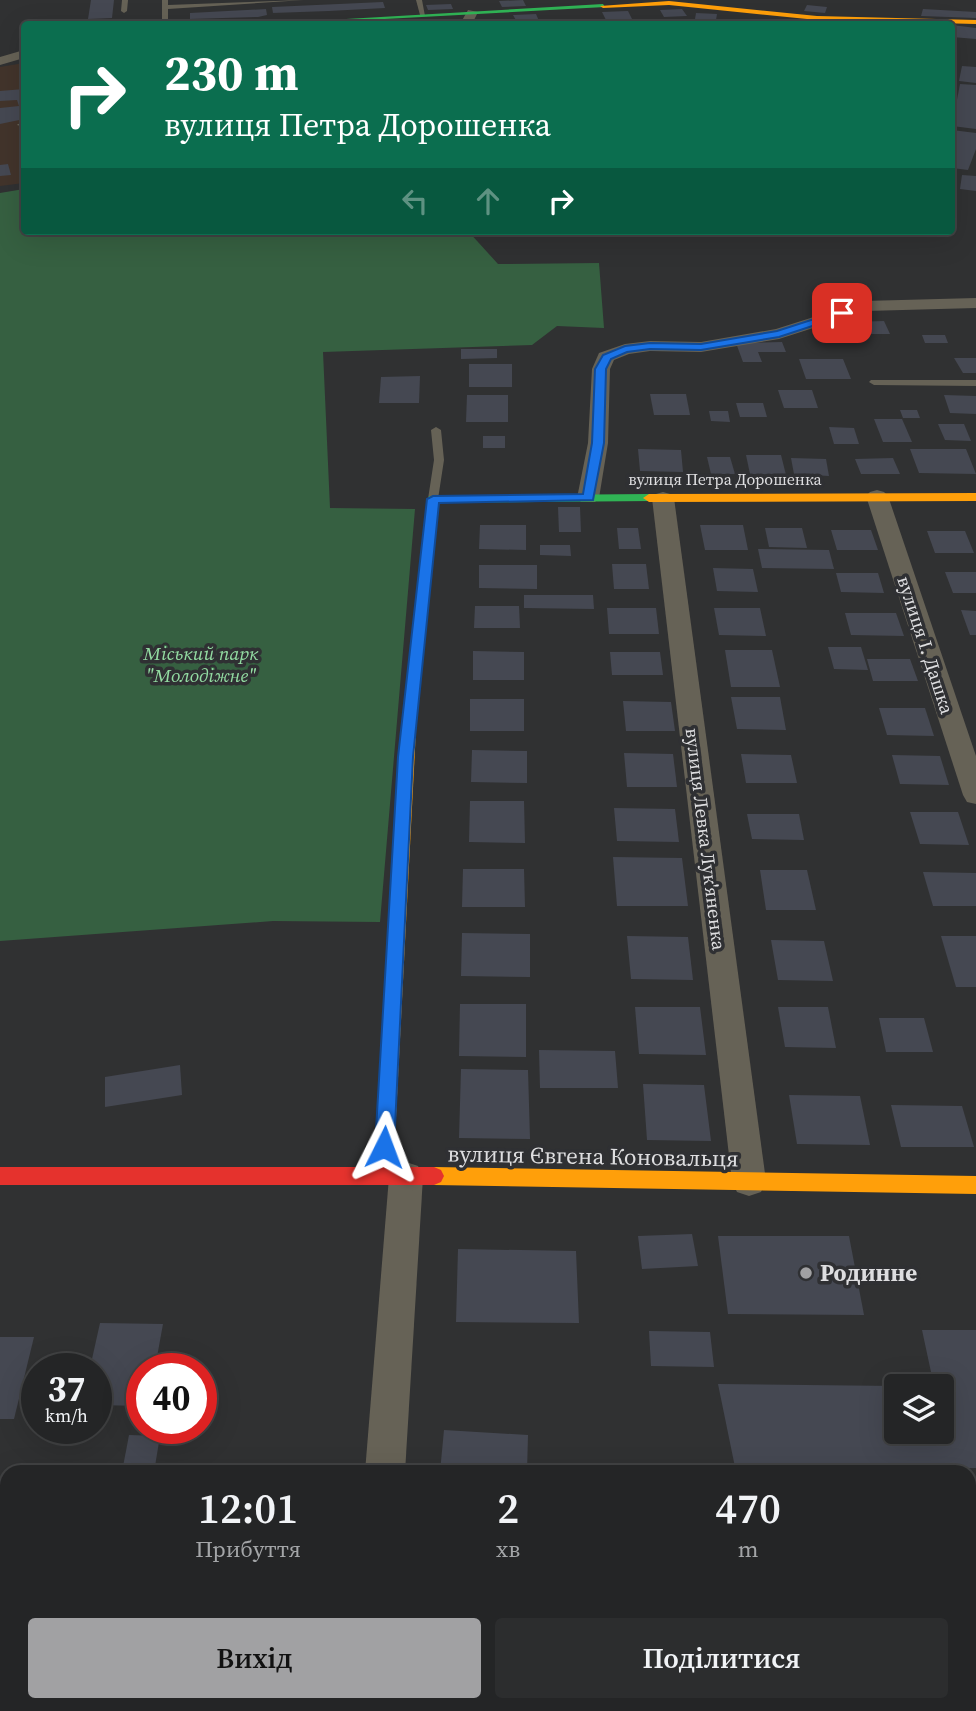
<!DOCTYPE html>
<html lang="uk">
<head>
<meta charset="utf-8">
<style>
  :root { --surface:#242526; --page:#2c2d2e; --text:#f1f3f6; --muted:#a3a5a7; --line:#414243; --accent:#a1a1a3 }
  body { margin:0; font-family:"Source Serif 4",serif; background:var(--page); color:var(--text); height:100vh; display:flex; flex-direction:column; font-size:26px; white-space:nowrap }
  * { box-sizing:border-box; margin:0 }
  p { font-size:23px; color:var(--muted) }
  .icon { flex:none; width:38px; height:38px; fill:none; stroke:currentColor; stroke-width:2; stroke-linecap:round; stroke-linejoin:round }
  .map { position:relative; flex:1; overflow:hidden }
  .side { position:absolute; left:0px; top:1465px; width:976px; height:247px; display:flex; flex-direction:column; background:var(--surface); border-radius:21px 21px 0 0; box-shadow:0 7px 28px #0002,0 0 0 2px var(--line) }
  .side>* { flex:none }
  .banner { position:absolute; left:21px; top:21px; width:934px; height:214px; border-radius:7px; box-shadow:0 7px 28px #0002,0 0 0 2px var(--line); background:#0b6e4f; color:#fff; overflow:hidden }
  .tools { position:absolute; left:884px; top:1374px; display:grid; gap:14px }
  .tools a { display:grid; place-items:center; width:70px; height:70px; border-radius:7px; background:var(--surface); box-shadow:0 7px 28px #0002,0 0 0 2px var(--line); font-size:35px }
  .speed { position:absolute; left:21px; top:1353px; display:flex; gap:14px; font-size:35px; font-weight:700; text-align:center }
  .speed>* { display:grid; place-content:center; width:91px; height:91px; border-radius:50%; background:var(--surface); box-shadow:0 7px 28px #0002,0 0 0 2px var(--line); line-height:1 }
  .speed small { font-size:18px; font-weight:400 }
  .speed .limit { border:10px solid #d22; background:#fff; color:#111 }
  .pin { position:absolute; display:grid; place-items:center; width:60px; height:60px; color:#fff; margin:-30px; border-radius:14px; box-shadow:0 4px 10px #0006 }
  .me { position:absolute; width:77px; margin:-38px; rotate:3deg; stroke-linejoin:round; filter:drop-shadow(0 0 5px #0008) }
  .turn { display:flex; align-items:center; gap:24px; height:147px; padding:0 28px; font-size:32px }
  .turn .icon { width:91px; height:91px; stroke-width:2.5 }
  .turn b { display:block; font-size:49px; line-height:60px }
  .lanes { display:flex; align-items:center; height:66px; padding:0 28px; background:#0003; justify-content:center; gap:35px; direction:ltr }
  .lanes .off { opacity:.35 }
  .eta { display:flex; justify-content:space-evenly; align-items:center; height:119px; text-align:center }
  .eta b { font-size:42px; font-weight:600; line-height:49px }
  .button { display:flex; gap:14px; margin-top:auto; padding:14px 28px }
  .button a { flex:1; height:80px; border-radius:7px; background:var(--accent); color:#111; font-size:28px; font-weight:600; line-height:80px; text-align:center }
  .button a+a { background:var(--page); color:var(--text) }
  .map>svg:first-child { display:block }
  .education { fill:#42342b }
  .forest { fill:#366041 }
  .building { fill:#454852 }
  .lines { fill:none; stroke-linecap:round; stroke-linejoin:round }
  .lane { fill:#666256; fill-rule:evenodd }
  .street { fill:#666256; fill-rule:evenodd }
  .fast { fill:#30b455; fill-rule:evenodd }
  .slow { fill:#ff9f0a; fill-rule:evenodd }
  .jam { fill:#e5322d; fill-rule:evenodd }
  .route { fill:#1a73e8; stroke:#114b97; stroke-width:2 }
  .poi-dot { fill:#a1a1a3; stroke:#2f3033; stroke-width:2.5 }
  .labels { text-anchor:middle; stroke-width:7; stroke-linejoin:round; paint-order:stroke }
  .far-street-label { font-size:16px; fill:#dedee0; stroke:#2f3033 }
  .street-label { font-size:19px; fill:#dedee0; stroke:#2f3033 }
  .park-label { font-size:19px; font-style:italic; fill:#93dca2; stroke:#2f3033 }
  .near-street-label { font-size:23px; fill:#dedee0; stroke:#2f3033 }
  .near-poi-label { font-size:23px; font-weight:bold; fill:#dedee0; stroke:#2f3033; text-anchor:start }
</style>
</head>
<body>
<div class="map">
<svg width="976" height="1711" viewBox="0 0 976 1711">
  <rect width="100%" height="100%" fill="#303132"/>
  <path class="education" d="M24 63V183L0 186V67Z"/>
  <path class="forest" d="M24 189V231H468L498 264 599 263 604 328 557 326 532 345 323 352 330 508 415 509 380 922 273 921 0 941V193Z"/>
  <g class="building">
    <path d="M91 0H114L112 18 88 19Z"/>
    <path d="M523 0 526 6 502 7 499 1Z"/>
    <path d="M383 2 385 8 329 11 273 13 272 7Z"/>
    <path d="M451 4 453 9 428 10 426 5Z"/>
    <path d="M807 5 827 7 825 13 804 11Z"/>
    <path d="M266 9 267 15 258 17 190 19V13Z"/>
    <path d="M682 9 687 16 664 17 660 10Z"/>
    <path d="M923 9 976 12V18L921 16Z"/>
    <path d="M628 11 632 19 606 20 602 12Z"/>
    <path d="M696 13 717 14 716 20 695 19Z"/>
    <path d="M536 14 539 21 517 22 513 15Z"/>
    <path d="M952 25 976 28V39L952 37Z"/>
    <path d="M962 66 976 67V83L959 81Z"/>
    <path d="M960 84 976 85V129L952 126Z"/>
    <path d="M24 89V119L0 124V108L19 106 17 100 0 101V91Z"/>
    <path d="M952 130 976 133V149L968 170 952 168Z"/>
    <path d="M8 164 11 175 0 176V165Z"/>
    <path d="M962 175 976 176V191L960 189Z"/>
    <path d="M884 321 890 334H858L852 322Z"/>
    <path d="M922 335H945L948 343H925Z"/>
    <path d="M782 342 786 352H758L762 362H743L736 343Z"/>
    <path d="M461 349H497V358L461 359Z"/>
    <path d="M954 358H976V373H963Z"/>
    <path d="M799 359H843L851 379H806Z"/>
    <rect x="469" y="364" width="43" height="23"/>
    <path d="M420 376 419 403H379L381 377Z"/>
    <path d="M778 390H812L818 408H784Z"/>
    <path d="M650 394H686L690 415H654Z"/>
    <path d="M467 395H508V422H466Z"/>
    <path d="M944 395 976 396V414L950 413Z"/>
    <path d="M736 403H763L767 417H740Z"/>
    <path d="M900 410H917L920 418H903Z"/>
    <path d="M709 411H728L730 422 711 421Z"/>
    <path d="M874 419H902L912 442H883Z"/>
    <path d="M938 424H964L971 441 945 440Z"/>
    <path d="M829 427 854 428 859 444H834Z"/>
    <rect x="483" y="436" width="22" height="12"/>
    <path d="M638 449 681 450 683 472 640 471Z"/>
    <path d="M910 449H966L976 474 919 473Z"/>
    <path d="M746 455H781L786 475 750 474Z"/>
    <path d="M707 457H730L735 474H711Z"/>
    <path d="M791 458 826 459 829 476 794 474Z"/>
    <path d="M893 458 900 474H861L855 459Z"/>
    <path d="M558 507H580L581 532H559Z"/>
    <path d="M480 525H526V550L479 549Z"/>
    <path d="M700 525H743L748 550H705Z"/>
    <path d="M617 528H638L641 549H619Z"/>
    <path d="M765 528H802L807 548 769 547Z"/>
    <path d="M831 530H871L878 550H837Z"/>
    <path d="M927 531H965L974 553H935Z"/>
    <path d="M540 545H570L571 556 540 555Z"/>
    <path d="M758 549 829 550 834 569 762 568Z"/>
    <path d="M612 564H646L649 589H614Z"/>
    <path d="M479 565H537V589L479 588Z"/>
    <path d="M713 568 753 569 758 592 717 591Z"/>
    <path d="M945 572H976V593H953Z"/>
    <path d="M836 573H878L884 593 841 592Z"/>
    <path d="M524 595H593L594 609 524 608Z"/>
    <path d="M475 606H519L520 628H474Z"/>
    <path d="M607 608H656L659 634H609Z"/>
    <path d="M714 608H760L766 636 719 635Z"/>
    <path d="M961 610 976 611V635H970Z"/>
    <path d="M845 613H896L904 636 851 635Z"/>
    <path d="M828 647H861L868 670 834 669Z"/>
    <path d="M725 650H772L780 687H731Z"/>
    <path d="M473 651 524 652V680H473Z"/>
    <path d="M610 652H660L663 675H612Z"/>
    <path d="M867 659H910L918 681H873Z"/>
    <path d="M731 697H780L786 730 737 729Z"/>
    <rect x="470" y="699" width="54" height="32"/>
    <path d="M623 701 671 702 675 731H626Z"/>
    <path d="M879 708H925L934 736 887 735Z"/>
    <path d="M472 750 527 751V783L471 782Z"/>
    <path d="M624 753 673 754 677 787H627Z"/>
    <path d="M741 754 791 755 797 783H746Z"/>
    <path d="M892 755 940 756 949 785 900 784Z"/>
    <path d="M470 801H524L525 843 469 842Z"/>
    <path d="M614 808 675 809 679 842 617 841Z"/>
    <path d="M910 812H958L969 845 920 844Z"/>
    <path d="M747 814H799L804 840 752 839Z"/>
    <path d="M613 857 682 858 688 906H617Z"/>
    <path d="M463 869H524L525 907H462Z"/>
    <path d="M760 870H807L816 910H766Z"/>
    <path d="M923 872 976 873V906H933Z"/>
    <path d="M462 933 530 934V977L461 976Z"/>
    <path d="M627 936 688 937 693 980 631 979Z"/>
    <path d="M941 936H976V987H956Z"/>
    <path d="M771 940 824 941 833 981 778 980Z"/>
    <path d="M460 1004H526V1057L459 1056Z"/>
    <path d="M635 1007H700L706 1055 639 1054Z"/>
    <path d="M778 1007H828L836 1048 785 1047Z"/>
    <path d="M879 1018H924L933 1052H886Z"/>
    <path d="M539 1050 615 1051 618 1088H540Z"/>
    <path d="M180 1065 182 1095 105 1107V1077Z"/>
    <path d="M461 1069 528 1070 530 1139 459 1138Z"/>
    <path d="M643 1084 704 1085 711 1141 647 1140Z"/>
    <path d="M789 1095 860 1096 870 1145 797 1144Z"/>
    <path d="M891 1105 962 1106 974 1147H901Z"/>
    <path d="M692 1234 698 1266 642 1269 638 1236Z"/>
    <path d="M718 1236H849L864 1315 728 1314Z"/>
    <path d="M458 1249 576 1251 579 1323 456 1322Z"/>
    <path d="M100 1323 163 1324 155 1368H142V1406L96 1405V1368H90Z"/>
    <path d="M922 1330H976V1468L736 1472 718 1384 896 1386V1432H942V1386H934Z"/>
    <path d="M649 1331 710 1332 714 1367 651 1366Z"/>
    <path d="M0 1337H34L14 1419H0Z"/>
    <path d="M444 1430 528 1435 527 1472H440Z"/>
    <path d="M129 1435 160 1436 154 1472H122Z"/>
    <path d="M7 1704H88L87 1711H6Z"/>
    <path d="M797 1704H869L871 1711H799Z"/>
  </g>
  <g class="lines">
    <g class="lane">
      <path d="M122 0H128L127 11 124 13 121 11Z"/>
      <path d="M162 0H168V5L304 0 168 9V24H162Z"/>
      <path d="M416 0H422L425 16 420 15Z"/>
      <path d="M24 123V127L17 125 18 124Z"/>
      <path d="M871 380H976V386L874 385 869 382Z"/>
      <path d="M436 427 441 430 444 460 438 499 433 502 428 499 434 460 431 430Z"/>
    </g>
    <g class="street">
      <path d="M468 10 478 12 472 24H460Z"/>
      <path d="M24 50V58L0 65V57Z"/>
      <path d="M976 298V308L866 311 779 339 701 352 650 351 629 354 614 360 610 369 608 443 599 498 595 502H581L577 498 588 443 592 369 599 353 625 344 650 341 701 342 776 329 864 301Z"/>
      <path d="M877 490 884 492 888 496 976 756V804L967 802 963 795 866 496 870 492Z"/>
      <path d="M663 492 670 494 674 498 766 1181 761 1192 749 1196 737 1192 732 1181 652 498 656 494Z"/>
      <path d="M406 1162 418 1166 423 1177 405 1472H365L389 1177 394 1166Z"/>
      <path d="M348 1704H392L391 1711H347Z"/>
    </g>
    <g class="fast">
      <path d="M603 4 605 7 292 24H260Z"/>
      <path d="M649 494 655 498 653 501 439 503 416 730 414 733H404L402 730 429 496Z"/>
    </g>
    <g class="slow">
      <path d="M669 1 817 16 976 20V24L817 20 669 5 603 8 600 6Z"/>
      <path d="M976 493V501L649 502 643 498 649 494Z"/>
      <path d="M409 725 416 730 393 1175 390 1181 383 1184 376 1181 373 1175 402 730Z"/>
      <path d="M434 1167 976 1176V1194L434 1185 427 1182 424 1176 427 1170Z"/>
    </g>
    <path class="jam" d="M0 1167H434L441 1170 444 1176 441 1182 434 1185H0Z"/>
  </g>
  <path class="route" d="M842 310 846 311V315L779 337 701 350 650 349 627 352 611 359 606 369 604 443 593 500 439 503 413 757 394 1147 391 1153 384 1156 378 1153 375 1147 398 757 427 499 433 496 583 494 592 443 595 369 603 355 625 346 650 343 701 344 777 331Z"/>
  <circle class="poi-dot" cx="806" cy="1273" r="7"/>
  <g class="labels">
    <g class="far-street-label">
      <text x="725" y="485">вулиця Петра Дорошенка</text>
    </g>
    <g class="street-label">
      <text transform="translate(926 645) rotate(72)" y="7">вулиця І. Дашка</text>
      <text transform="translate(706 839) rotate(83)" y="7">вулиця Левка Лук'яненка</text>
    </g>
    <g class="park-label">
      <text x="201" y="660">Міський парк<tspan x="201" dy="22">"Молодіжне"</tspan></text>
    </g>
    <g class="near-street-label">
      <text transform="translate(593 1156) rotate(1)" y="8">вулиця Євгена Коновальця</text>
    </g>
    <g class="near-poi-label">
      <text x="820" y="1281">Родинне</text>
    </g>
  </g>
</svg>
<div class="tools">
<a><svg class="icon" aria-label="layers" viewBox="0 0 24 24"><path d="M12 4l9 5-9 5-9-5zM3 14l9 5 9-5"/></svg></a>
</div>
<div class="speed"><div>37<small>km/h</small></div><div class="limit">40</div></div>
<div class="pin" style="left:842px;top:313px;background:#d93025"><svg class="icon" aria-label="arrive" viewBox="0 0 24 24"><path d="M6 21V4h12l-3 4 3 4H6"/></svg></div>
<svg class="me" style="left:384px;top:1147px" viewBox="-20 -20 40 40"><path d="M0-17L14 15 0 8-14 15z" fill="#1a73e8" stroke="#fff" stroke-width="4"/></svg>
<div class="banner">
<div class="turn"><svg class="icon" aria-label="right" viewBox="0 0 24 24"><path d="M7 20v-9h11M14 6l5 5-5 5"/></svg><div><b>230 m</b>вулиця Петра Дорошенка</div></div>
<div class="lanes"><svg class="icon off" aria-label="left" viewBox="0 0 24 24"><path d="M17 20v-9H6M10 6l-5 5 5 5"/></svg><svg class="icon off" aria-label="ahead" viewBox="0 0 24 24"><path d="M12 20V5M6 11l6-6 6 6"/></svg><svg class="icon" aria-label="right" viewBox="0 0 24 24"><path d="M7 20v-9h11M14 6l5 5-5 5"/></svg></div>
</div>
<section class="side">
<div class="eta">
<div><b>12:01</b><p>Прибуття</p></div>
<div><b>2</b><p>хв</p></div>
<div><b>470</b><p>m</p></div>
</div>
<div class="button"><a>Вихід</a><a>Поділитися</a></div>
</section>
</div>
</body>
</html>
